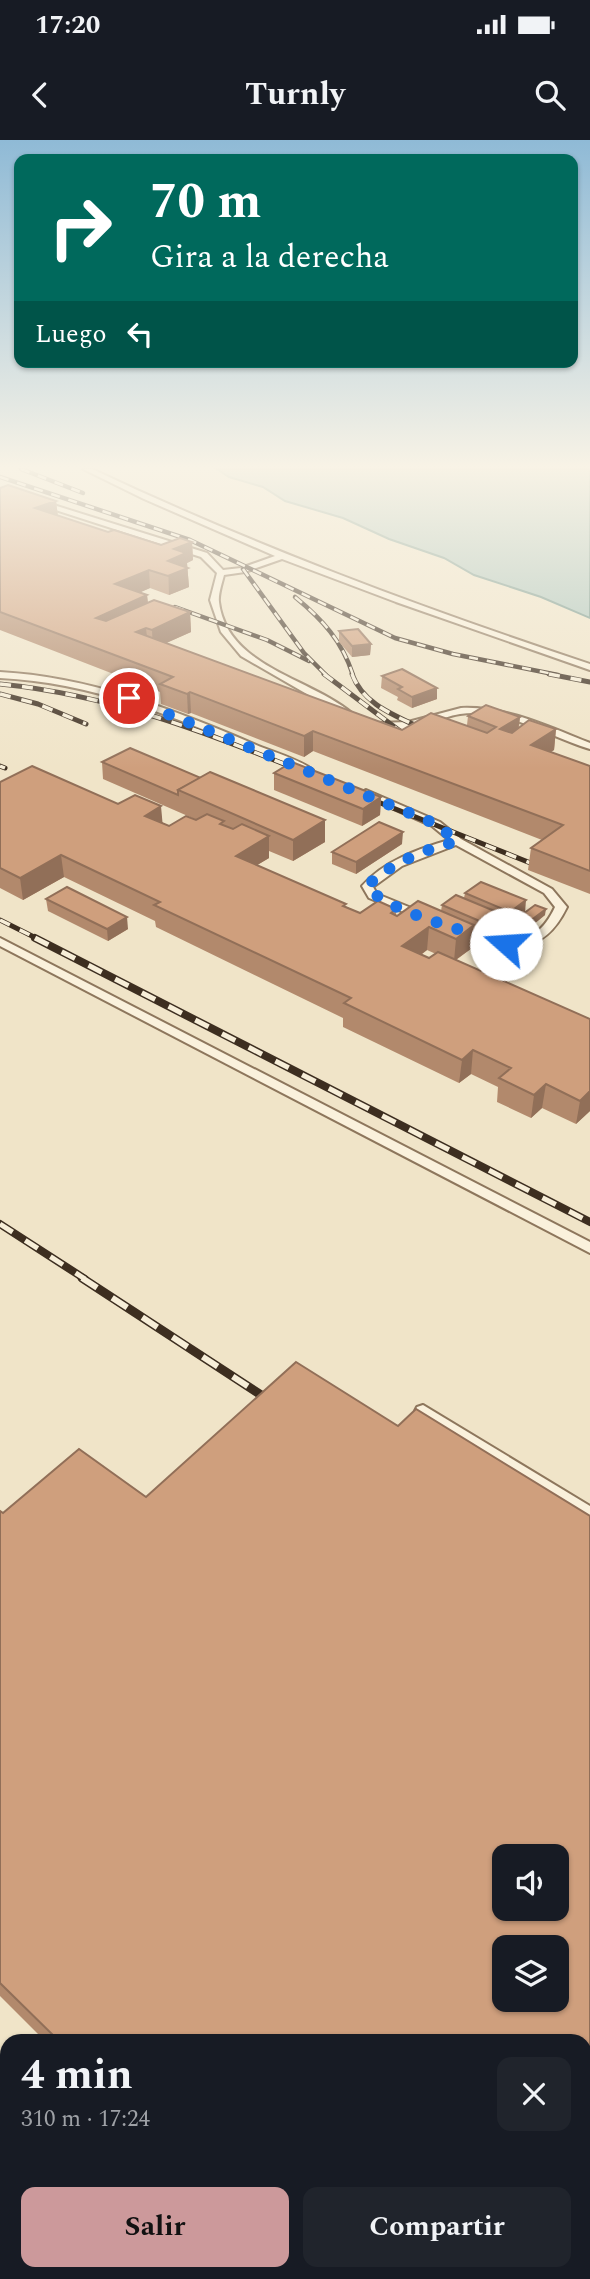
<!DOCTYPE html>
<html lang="es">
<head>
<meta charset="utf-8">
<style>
  :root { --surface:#171b24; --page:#20242c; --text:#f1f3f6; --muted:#9ea1a6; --accent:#cc999b }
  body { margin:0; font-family:Spectral,serif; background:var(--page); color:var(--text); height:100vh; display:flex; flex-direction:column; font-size:26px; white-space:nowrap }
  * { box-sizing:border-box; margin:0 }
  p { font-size:23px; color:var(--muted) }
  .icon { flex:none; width:38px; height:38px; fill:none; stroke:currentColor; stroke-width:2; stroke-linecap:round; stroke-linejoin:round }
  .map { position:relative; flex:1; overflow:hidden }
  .side { position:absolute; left:0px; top:1894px; width:592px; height:247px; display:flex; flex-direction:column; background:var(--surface); border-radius:21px 21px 0 0; box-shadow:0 2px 5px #0004 }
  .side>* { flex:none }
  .banner { position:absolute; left:14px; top:14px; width:564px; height:214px; border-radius:14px; box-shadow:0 2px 5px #0004; background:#00695c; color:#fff; overflow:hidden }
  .controls { position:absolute; left:492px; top:1704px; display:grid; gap:14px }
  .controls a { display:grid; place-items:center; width:77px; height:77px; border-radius:14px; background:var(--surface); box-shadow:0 2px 5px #0004; font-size:35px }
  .pin { position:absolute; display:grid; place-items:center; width:60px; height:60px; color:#fff; margin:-30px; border:4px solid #fff; border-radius:50%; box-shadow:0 2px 7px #0007 }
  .me { position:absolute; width:77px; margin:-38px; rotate:289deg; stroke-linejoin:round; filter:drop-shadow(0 0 5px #0008) }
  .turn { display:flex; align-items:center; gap:24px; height:147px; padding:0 21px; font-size:32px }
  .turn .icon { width:91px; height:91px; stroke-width:2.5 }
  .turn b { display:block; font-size:49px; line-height:60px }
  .then { display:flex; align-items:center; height:66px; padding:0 21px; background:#0003; gap:14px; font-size:26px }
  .round { display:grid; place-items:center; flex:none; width:74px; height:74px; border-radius:14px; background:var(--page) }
  .headline { display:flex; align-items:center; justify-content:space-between; height:119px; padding:0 21px }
  h1 { font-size:42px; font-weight:700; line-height:52px }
  .action { display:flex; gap:14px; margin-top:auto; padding:14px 21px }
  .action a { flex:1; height:80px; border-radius:14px; background:var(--accent); color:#111; font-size:28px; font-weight:700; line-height:80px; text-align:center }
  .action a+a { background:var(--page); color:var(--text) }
  .status { display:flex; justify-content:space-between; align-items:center; height:49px; padding:0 35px; background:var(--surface); direction:ltr }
  .status svg { height:19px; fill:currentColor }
  header { display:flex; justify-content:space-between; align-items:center; height:91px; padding:0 21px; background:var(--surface); font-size:32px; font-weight:700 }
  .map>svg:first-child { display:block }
  .water { fill:#a9c4bc; stroke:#6f938a; stroke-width:2 }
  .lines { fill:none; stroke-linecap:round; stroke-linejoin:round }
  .service-casing { stroke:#8d765c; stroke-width:4 }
  .service { fill:#faf1dc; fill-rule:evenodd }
  .rail-far3-casing { stroke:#3d2e20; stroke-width:4.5 }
  .rail-far2-casing { stroke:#3d2e20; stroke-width:5 }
  .rail-far1-casing { stroke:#3d2e20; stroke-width:8 }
  .rail-casing { stroke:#3d2e20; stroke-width:9 }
  .rail-far3 { stroke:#f7eed8; stroke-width:2.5; stroke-dasharray:9; stroke-linecap:butt }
  .rail-far2 { stroke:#f7eed8; stroke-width:3.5; stroke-dasharray:11; stroke-linecap:butt }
  .rail-far1 { stroke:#f7eed8; stroke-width:5; stroke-dasharray:15; stroke-linecap:butt }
  .rail { stroke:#f7eed8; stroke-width:6; stroke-dasharray:18; stroke-linecap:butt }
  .wall { fill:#b2896c; fill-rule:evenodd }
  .shaded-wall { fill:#916f58 }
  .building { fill:#cf9f7d; stroke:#916f58; stroke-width:2; fill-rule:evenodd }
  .route { stroke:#1a73e8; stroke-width:12; stroke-dasharray:0 21.6 }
</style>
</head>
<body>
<div class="status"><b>17:20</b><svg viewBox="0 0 49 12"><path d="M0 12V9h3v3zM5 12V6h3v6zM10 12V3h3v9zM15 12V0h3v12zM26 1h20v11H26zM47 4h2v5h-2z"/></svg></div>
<header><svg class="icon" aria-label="back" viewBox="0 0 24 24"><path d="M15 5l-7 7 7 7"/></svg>Turnly<svg class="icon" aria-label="search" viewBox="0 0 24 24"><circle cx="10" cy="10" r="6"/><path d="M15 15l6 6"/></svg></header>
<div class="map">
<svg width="590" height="2139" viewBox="0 0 590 2139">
  <rect width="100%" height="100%" fill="#f0e4c8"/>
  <path class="water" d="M217 329H590V478L541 457 474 435 444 418 389 399 343 378 285 361 263 347 229 337Z"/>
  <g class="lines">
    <g class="service-casing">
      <g id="service">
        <path d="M83 329H92C255 406 419 467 590 524V530L396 462 282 419 245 432 224 435C222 443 218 454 219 462 227 527 311 538 353 574L345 576 241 516 221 492 210 460 217 433 201 417 37 364 44 362 207 413 223 430 241 428 275 416 144 359Z"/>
        <path d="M0 532C90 537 172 569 254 604 272 612 297 618 313 630L305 632C206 591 109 543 0 538Z"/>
        <path d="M461 568C506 566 549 587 590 603V609C549 597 505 567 460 574 435 578 394 600 371 586L376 583 408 582Z"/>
        <path d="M366 650 440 682 461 699 552 749 567 767C540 823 502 807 454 790L452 788 458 785C499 796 532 817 555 767L544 753 456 705 402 726 373 747 377 754 426 774V778H418L369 758 362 746C384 721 418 709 449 700L432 686 362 655 361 653Z"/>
        <path d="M0 798 590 1102V1113L0 806Z"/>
        <path d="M423 1265 590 1366V1382L417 1275 415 1271 417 1267Z"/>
      </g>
    </g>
    <use href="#service" class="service"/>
    <g class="rail-far3-casing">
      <g id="rail-far3">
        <path d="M21 329 83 353"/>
        <path d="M0 337 190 400 395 498 453 514 558 535"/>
        <path d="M243 429 304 513 326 535"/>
        <path d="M295 457C323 480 342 501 353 535"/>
        <path d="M175 467 267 500 309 521"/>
      </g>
    </g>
    <g class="rail-far2-casing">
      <g id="rail-far2">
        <path d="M324 534 412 600"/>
        <path d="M352 534C363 564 394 575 421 588"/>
        <path d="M549 534 590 542"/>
        <path d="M0 544C110 555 203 591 304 632"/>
        <path d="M0 554 38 564 86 584"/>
        <path d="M0 626 5 628"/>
        <path d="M363 656 548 730"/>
        <path d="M0 780 38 799"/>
      </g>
    </g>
    <g class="rail-far1-casing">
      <g id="rail-far1">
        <path d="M35 798 590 1082"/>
        <path d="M0 1084 85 1139"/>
      </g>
    </g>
    <g class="rail-casing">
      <path id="rail" d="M82 1138 275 1264"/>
    </g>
    <use href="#rail-far3" class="rail-far3"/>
    <use href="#rail-far2" class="rail-far2"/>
    <use href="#rail-far1" class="rail-far1"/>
    <use href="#rail" class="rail"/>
  </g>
  <g class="wall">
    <path d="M0 348 56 361 58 376 108 392 161 405 192 402 193 420 187 423 189 447 169 455 150 448 140 452 147 455 148 463 190 472 191 492 166 503 402 590 467 585 468 576 520 577 519 588 556 589 554 610 550 612 590 626V754L528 730 531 708 542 700 313 611 304 617 191 573 188 574 161 564 160 552 0 490Z"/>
    <path d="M339 491 371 504 370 515 352 517 339 502Z"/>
    <path d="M382 536 437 548V559L412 568 397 560 398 557 381 548Z"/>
    <path d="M102 622 201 638 325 680V702L293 721 269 711V718L257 725 360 773 396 769V775L397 776 441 771 442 765 464 758 465 753 525 772 545 775 529 788 518 783 519 777 509 785 508 790 494 800 474 791 472 808 456 820 590 879V971L576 984 542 968 531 978 497 962 498 947 471 934 459 943 343 887V878L156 787 155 781 64 737 23 760 0 748V642L163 683 169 686 197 680 103 639ZM427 810 436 814 429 818 421 815Z"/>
    <path d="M274 633 381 657 380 675 362 686 274 650Z"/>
    <path d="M402 704 356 734 332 724V712Z"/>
    <path d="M46 759 128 789 108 801 48 771Z"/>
    <path d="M296 1222 398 1286 416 1269 590 1376V2139H284L278 2133H584V1900H44L0 1856V1371L3 1373 79 1309 146 1357ZM504 1717H556V1769H504ZM504 1808H556V1860H504Z"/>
  </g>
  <g class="shaded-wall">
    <path d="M56 361 58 378 35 368Z"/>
    <path d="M192 402 193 420 187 423 189 447 169 455 168 421 174 409Z"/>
    <path d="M149 430 150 448 117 463 115 444Z"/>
    <path d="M147 455 149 474 97 497 96 478Z"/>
    <path d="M190 472 191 492 153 509 152 490Z"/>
    <path d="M146 488 148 507 136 492Z"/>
    <path d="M371 504 370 515 352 517V506Z"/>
    <path d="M437 548V559L412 568V557Z"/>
    <path d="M190 552 191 573 188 574 187 554Z"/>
    <path d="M520 577 517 597 500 589Z"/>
    <path d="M556 589 554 610 529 626 531 605Z"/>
    <path d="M313 591V611L304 617V596Z"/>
    <path d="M381 657 380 675 362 686 363 669Z"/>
    <path d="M161 666 163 688 145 676Z"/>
    <path d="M325 680V702L293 721V700Z"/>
    <path d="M403 692 402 704 356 734V722Z"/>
    <path d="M269 696V718L236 738V716Z"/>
    <path d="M61 715 64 737 23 760 20 738Z"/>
    <path d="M526 760 525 773 509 785 510 772Z"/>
    <path d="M546 769 545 775 529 788 530 781Z"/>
    <path d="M127 777 128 789 108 801 107 789Z"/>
    <path d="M509 777 508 790 494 800 496 788Z"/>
    <path d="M474 785 472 808 454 821 456 799Z"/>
    <path d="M429 787 427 810 401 829 402 806Z"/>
    <path d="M473 910 471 934 459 943 462 920Z"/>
    <path d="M546 944 542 968 531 978 534 955Z"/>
    <path d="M590 951V971L576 984 580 961Z"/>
  </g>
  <g class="building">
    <path d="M8 345 56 361 35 368 108 392 114 390 161 405 180 398 192 402 174 409 186 413 168 421 188 428 168 436 149 430 115 444 147 455 96 478 106 481 154 460 190 472 152 490 146 488 136 492 402 590 431 573 487 593 496 587 468 576 486 565 520 577 500 589 512 593 529 580 556 589 531 605 590 626V731L531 708 563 685 313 591 304 596 190 552 187 554 160 544 173 537 0 472V348Z"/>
    <path d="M358 489 371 504 352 506 339 491Z"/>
    <path d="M402 529 437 548 412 557 398 549 402 547 382 536Z"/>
    <path d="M130 608 201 638 178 650V655L102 622Z"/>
    <path d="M292 622 381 657 363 669 274 633Z"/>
    <path d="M32 626 118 664 135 655 161 666 145 676 169 686 186 676 196 680 207 674 224 681 220 684 233 689 242 684 269 696 236 716 346 764 343 766 360 773 378 761 396 769 391 773 397 776 418 761 474 785 456 799 429 787 402 806 429 818 438 812 590 879V951L580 961 546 944 534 955 499 938 511 928 473 910 462 920 344 863 351 858 154 765 160 762 61 715 20 738 0 728V642Z"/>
    <path d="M210 632 325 680 293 700 178 650Z"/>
    <path d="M379 682 403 692 356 722 332 712Z"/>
    <path d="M481 742 526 760 510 772 465 753Z"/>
    <path d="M67 747 127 777 107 789 46 759Z"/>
    <path d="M456 755 509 777 496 788 442 765Z"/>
    <path d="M535 765 546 769 530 781 519 777Z"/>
    <path d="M296 1222 398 1286 416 1269 590 1376V2139H299L293 2133H584V1900H58L0 1843V1371L3 1373 79 1309 146 1357ZM504 1717H556V1769H504ZM504 1808H556V1860H504Z"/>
  </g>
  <linearGradient id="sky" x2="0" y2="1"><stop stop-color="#8fbad6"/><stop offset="0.52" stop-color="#f8f3e6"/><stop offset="1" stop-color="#f8f3e6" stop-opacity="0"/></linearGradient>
  <rect width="590" height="629" fill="url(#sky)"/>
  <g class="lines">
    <path class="route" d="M129 558 436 684 457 701C423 711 393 721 367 746 383 771 474 793 506 804"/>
  </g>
</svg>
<div class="controls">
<a><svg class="icon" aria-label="sound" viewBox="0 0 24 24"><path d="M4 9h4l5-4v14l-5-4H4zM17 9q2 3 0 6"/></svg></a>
<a><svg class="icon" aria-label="layers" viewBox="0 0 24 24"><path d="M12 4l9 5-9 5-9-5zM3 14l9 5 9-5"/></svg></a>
</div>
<div class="pin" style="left:129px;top:558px;background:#d93025"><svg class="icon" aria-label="arrive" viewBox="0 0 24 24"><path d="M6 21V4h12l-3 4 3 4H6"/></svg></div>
<svg class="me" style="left:506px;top:804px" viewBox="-20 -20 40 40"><circle r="19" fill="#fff"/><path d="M0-13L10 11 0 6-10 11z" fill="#1a73e8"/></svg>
<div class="banner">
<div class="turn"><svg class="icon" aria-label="right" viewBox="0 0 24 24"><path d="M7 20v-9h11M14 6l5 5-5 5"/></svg><div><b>70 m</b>Gira a la derecha</div></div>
<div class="then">Luego<svg class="icon" aria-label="left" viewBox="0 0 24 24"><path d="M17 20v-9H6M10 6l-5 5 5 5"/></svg></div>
</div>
<section class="side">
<div class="headline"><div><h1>4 min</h1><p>310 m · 17:24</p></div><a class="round"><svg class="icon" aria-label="close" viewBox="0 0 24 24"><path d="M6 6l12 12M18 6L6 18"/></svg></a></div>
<div class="action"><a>Salir</a><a>Compartir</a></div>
</section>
</div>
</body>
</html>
